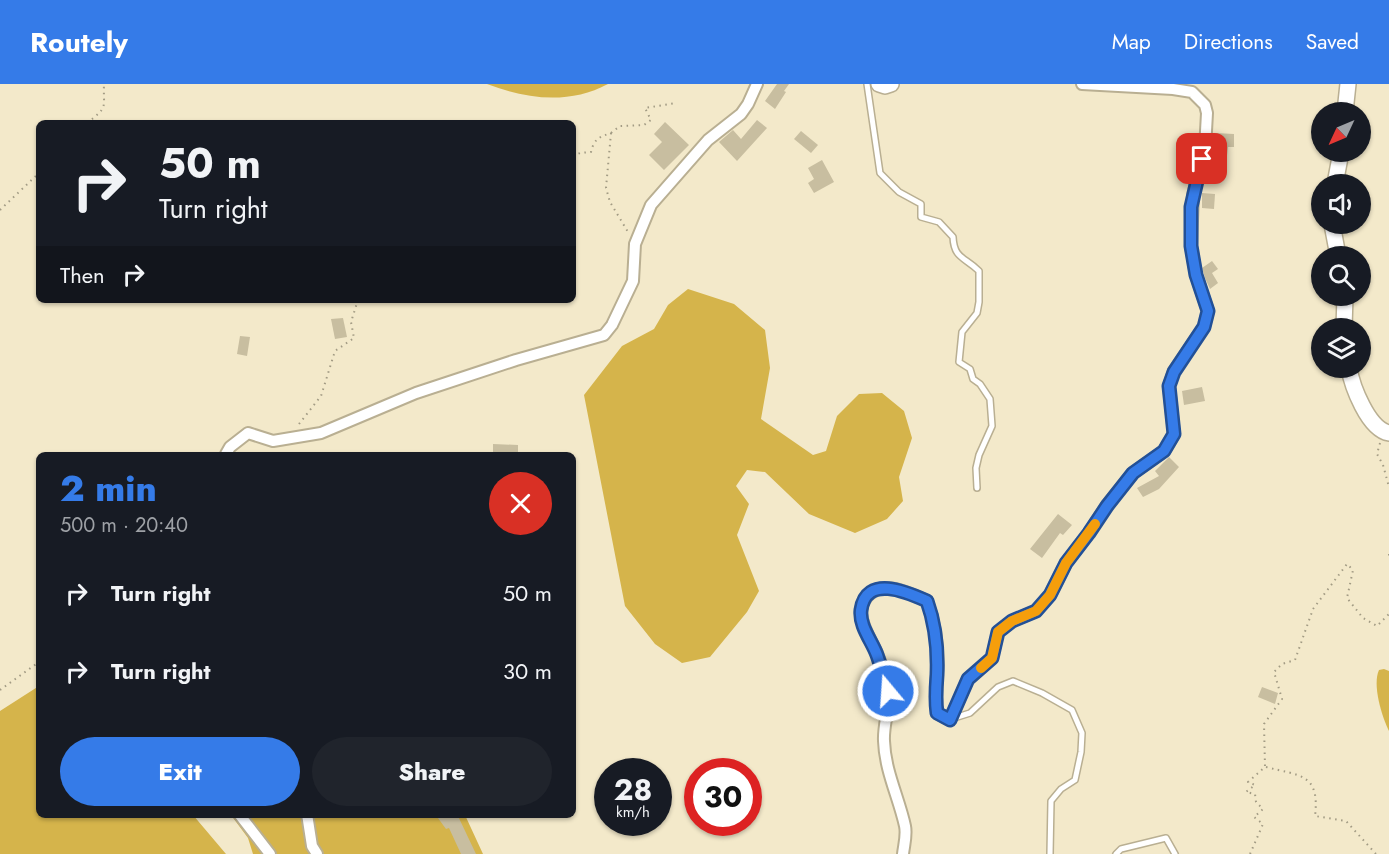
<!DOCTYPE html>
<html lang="en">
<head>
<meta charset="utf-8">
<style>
  :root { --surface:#171b24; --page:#20242c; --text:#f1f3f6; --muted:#9ea1a6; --accent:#357be8 }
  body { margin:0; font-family:Jost,sans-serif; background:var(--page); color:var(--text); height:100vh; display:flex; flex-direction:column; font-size:22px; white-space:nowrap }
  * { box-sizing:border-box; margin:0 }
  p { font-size:20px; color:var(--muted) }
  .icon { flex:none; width:33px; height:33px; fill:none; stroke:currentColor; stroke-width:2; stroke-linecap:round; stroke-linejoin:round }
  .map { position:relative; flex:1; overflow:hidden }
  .drawer { position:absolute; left:36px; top:368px; width:540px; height:366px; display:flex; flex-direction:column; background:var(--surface); border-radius:9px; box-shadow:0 2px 4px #0004 }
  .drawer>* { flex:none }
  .hud { position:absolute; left:36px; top:36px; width:540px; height:183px; border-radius:9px; box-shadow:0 2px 4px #0004; background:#171b24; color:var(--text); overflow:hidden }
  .needle { width:39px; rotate:226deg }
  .fabs { position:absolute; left:1311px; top:18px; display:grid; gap:12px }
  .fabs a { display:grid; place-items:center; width:60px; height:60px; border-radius:50%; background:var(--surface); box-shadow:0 2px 4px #0004; font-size:30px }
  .speed { position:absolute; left:594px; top:674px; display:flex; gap:12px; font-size:30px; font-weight:700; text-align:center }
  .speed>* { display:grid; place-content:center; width:78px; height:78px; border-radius:50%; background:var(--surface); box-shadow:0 2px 4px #0004; line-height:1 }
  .speed small { font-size:15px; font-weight:400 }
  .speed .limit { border:9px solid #d22; background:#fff; color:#111 }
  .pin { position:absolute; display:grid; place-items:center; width:51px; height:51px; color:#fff; margin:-26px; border-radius:12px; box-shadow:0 3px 9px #0006 }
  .me { position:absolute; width:66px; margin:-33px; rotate:342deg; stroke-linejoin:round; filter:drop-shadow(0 0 4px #0008) }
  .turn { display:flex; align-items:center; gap:21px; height:126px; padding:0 24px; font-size:27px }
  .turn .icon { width:78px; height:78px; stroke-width:2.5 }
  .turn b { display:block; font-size:42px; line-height:51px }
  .then { display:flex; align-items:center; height:57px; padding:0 24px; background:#0003; gap:12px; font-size:22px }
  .round { display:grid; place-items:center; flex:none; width:63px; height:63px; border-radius:32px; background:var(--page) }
  .head { display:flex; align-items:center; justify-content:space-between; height:102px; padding:0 24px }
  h1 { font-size:36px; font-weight:800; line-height:45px; color:var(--accent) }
  .cta { display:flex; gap:12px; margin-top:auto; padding:12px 24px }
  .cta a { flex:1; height:69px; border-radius:36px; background:var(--accent); color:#fff; font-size:24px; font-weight:800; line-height:69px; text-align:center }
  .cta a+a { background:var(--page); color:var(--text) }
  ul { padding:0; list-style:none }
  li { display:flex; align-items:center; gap:18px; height:78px; padding:0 24px }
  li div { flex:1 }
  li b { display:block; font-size:22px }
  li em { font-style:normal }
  header { display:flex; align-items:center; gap:36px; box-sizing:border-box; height:84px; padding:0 30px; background:var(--accent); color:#fff }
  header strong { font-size:28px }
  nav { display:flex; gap:33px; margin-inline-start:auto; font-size:21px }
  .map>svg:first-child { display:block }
  .forest { fill:#d5b44b }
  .building { fill:#c8bea0 }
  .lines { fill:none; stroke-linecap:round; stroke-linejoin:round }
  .lane-casing { stroke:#b9af92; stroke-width:8 }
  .street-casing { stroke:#b9af92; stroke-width:14 }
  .secondary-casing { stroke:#b9af92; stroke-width:18 }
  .path { stroke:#a29b84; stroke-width:2; stroke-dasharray:1.5 4.5; stroke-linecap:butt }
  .lane { stroke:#fff; stroke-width:5 }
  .street { stroke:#fff; stroke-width:10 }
  .secondary { stroke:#fff; stroke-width:15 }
  .route-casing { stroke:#225097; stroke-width:15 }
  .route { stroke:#357be8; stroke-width:10 }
  .slow { stroke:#f59e0b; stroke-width:10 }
</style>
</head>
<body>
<header>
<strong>Routely</strong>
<nav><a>Map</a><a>Directions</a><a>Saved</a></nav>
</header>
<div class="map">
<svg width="1389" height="770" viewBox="0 0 1389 770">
  <rect width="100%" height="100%" fill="#f3e9ca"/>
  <g class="forest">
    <path d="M487 0H608C569 21 526 15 487 0Z"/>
    <path d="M688 205 734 220 765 246 770 284 761 335 813 371 826 367 837 332 859 310 882 309 904 327 912 354 899 393 903 417 887 435 855 449 809 430 765 388 747 386 736 402 749 420 737 451 759 507 747 528 710 573 682 579 655 560 625 522 584 311 622 262 654 245 668 221Z"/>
    <path d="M1384 585 1389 587V647C1382 633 1372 601 1379 586Z"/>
    <path d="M39 602V730L193 731 226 770H0V627Z"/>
    <path d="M231 731H465L483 770H253L248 754Z"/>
  </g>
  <g class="building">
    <path d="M777 0H789L784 7 786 8 775 25 765 17Z"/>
    <path d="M757 36 767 44 737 77 719 58 733 46 741 55Z"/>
    <path d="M665 38 689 61 664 86 649 71 662 58 654 50Z"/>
    <path d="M801 47 818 61 811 69 794 55Z"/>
    <path d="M1216 49 1234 50V63H1228L1225 88 1208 86 1212 66H1215Z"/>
    <path d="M822 76 834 98 814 109 808 99 814 95 808 84Z"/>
    <path d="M1202 109 1215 110 1214 125 1202 124Z"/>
    <path d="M1212 177 1218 185 1212 189 1218 199 1210 205 1205 194 1210 190 1205 194 1202 184Z"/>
    <path d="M343 234 347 253 335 255 331 235Z"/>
    <path d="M240 252 250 253 247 272 237 270Z"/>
    <path d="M1202 303 1205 317 1184 321 1182 307Z"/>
    <path d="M493 360 518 361V370H493Z"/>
    <path d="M1169 373 1179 383 1159 405 1143 413 1137 404 1159 392 1155 387Z"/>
    <path d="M1058 430 1072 441 1063 451 1060 449 1042 474 1030 465Z"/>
    <path d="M1262 603 1278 609 1275 620 1258 613Z"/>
    <path d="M435 730H457L476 770H461L449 744 446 745Z"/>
  </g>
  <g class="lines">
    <g class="lane-casing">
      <g id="lane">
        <path d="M867 0 880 89 899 108 921 120V133L939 138 953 153C954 175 965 173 979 187V218L977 229 962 248 959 278 970 285 973 295 980 300 990 315 992 342 979 371 976 384 977 404"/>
        <path d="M951 635 970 629 998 603 1013 597 1042 609 1072 626 1082 649 1081 668 1075 696 1061 705 1051 717 1050 770"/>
        <path d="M1116 770 1121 765 1166 754 1175 770"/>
      </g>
    </g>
    <g class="street-casing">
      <g id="street">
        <path d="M226 370 230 363 248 349 273 357 321 349 416 309 516 276 604 251 612 241 633 197 635 160 651 121 708 56 741 30 748 20 757 0"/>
        <path d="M239 730 270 770"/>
        <path d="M307 730 312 762 317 770"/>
        <path d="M903 770C904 761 907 751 905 742 899 714 885 687 884 657 883 641 890 624 888 607 886 595 881 579 876 567 868 550 850 525 871 509 887 497 910 510 927 517 936 542 939 566 937 591 936 604 935 616 937 629L950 636 968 595 992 574 998 548 1012 537 1036 527 1050 511 1066 479 1089 449 1107 421 1133 389 1164 367 1174 350 1169 302 1174 287 1204 243 1208 227 1196 191 1191 162 1193 111 1205 65 1207 29 1205 21 1192 8 1173 5 1082 0"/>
      </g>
    </g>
    <g class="secondary-casing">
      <g id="secondary">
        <path d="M879 0 885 2 891 0"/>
        <path d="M1345 28 1348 0"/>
        <path d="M1335 100 1341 68"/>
        <path d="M1332 140 1338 172"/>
        <path d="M1344 244 1345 212"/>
        <path d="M1349 284C1352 302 1368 345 1389 349"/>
      </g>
    </g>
    <g class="path">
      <path d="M87 39C109 22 103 25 104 0"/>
      <path d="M611 49 620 42 644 41 651 36 645 24 676 19"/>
      <path d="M573 72 580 69 591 68C594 55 599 53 611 49L606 104 610 118 628 148"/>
      <path d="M0 126 39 89"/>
      <path d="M299 340 321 312 335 267 354 254 351 238 358 216"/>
      <path d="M1380 359 1377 370 1383 381 1389 403"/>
      <path d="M1389 470V474"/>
      <path d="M0 606 39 578"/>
      <path d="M1266 683C1300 692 1320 689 1315 732L1346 737 1376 770"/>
      <path d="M1250 770 1263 740 1254 733 1263 725 1256 718 1255 710 1246 708 1255 701 1248 698 1265 683 1264 640 1282 615 1274 588 1282 580 1295 576 1313 525 1347 480 1353 486 1347 514 1363 534 1377 542 1389 530"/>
    </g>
    <use href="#lane" class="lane"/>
    <use href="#street" class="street"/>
    <use href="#secondary" class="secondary"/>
  </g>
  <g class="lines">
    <g class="route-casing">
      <path id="route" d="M888 607C884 595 881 582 877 571 872 557 859 542 861 526 866 490 907 508 927 517 936 542 938 566 937 591 936 604 935 616 937 629L950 636 968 595 992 574 998 548 1012 537 1036 527 1050 511 1066 479 1089 449 1107 422 1133 389 1164 367 1174 350 1169 302 1174 288 1204 243 1208 227 1196 191 1191 162V123L1202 75"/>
    </g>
    <use href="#route" class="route"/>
    <path class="slow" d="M981 584 992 574 998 548 1012 537 1036 527 1050 511 1066 479 1095 440"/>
  </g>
</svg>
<div class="fabs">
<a><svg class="needle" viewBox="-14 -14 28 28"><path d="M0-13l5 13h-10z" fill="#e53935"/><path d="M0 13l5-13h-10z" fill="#9ea1a6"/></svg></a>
<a><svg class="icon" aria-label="sound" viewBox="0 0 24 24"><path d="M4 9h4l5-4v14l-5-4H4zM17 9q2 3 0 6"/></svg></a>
<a><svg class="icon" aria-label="search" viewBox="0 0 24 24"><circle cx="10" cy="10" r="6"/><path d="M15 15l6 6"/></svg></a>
<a><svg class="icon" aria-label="layers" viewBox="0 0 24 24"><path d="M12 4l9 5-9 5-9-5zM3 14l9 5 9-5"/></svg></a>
</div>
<div class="speed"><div>28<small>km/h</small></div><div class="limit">30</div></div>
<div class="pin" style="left:1202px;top:75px;background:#d93025"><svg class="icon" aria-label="arrive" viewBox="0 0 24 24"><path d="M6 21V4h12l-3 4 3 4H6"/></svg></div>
<svg class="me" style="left:888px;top:607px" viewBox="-20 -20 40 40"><circle r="17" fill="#357be8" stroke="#fff" stroke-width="3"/><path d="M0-11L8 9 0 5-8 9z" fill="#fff"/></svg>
<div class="hud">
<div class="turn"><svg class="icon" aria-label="right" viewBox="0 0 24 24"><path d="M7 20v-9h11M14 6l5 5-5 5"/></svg><div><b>50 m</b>Turn right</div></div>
<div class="then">Then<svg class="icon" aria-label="right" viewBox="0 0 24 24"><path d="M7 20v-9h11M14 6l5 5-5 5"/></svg></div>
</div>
<section class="drawer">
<div class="head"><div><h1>2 min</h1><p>500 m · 20:40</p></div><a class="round" style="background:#d93025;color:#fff"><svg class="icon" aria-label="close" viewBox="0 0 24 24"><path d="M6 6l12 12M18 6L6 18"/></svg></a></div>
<ul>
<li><svg class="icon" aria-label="right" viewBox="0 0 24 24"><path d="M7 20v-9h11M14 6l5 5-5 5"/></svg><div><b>Turn right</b></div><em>50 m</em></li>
<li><svg class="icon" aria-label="right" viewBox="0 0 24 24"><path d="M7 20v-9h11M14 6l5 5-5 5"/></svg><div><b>Turn right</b></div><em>30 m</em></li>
</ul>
<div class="cta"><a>Exit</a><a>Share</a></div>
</section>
</div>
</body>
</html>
